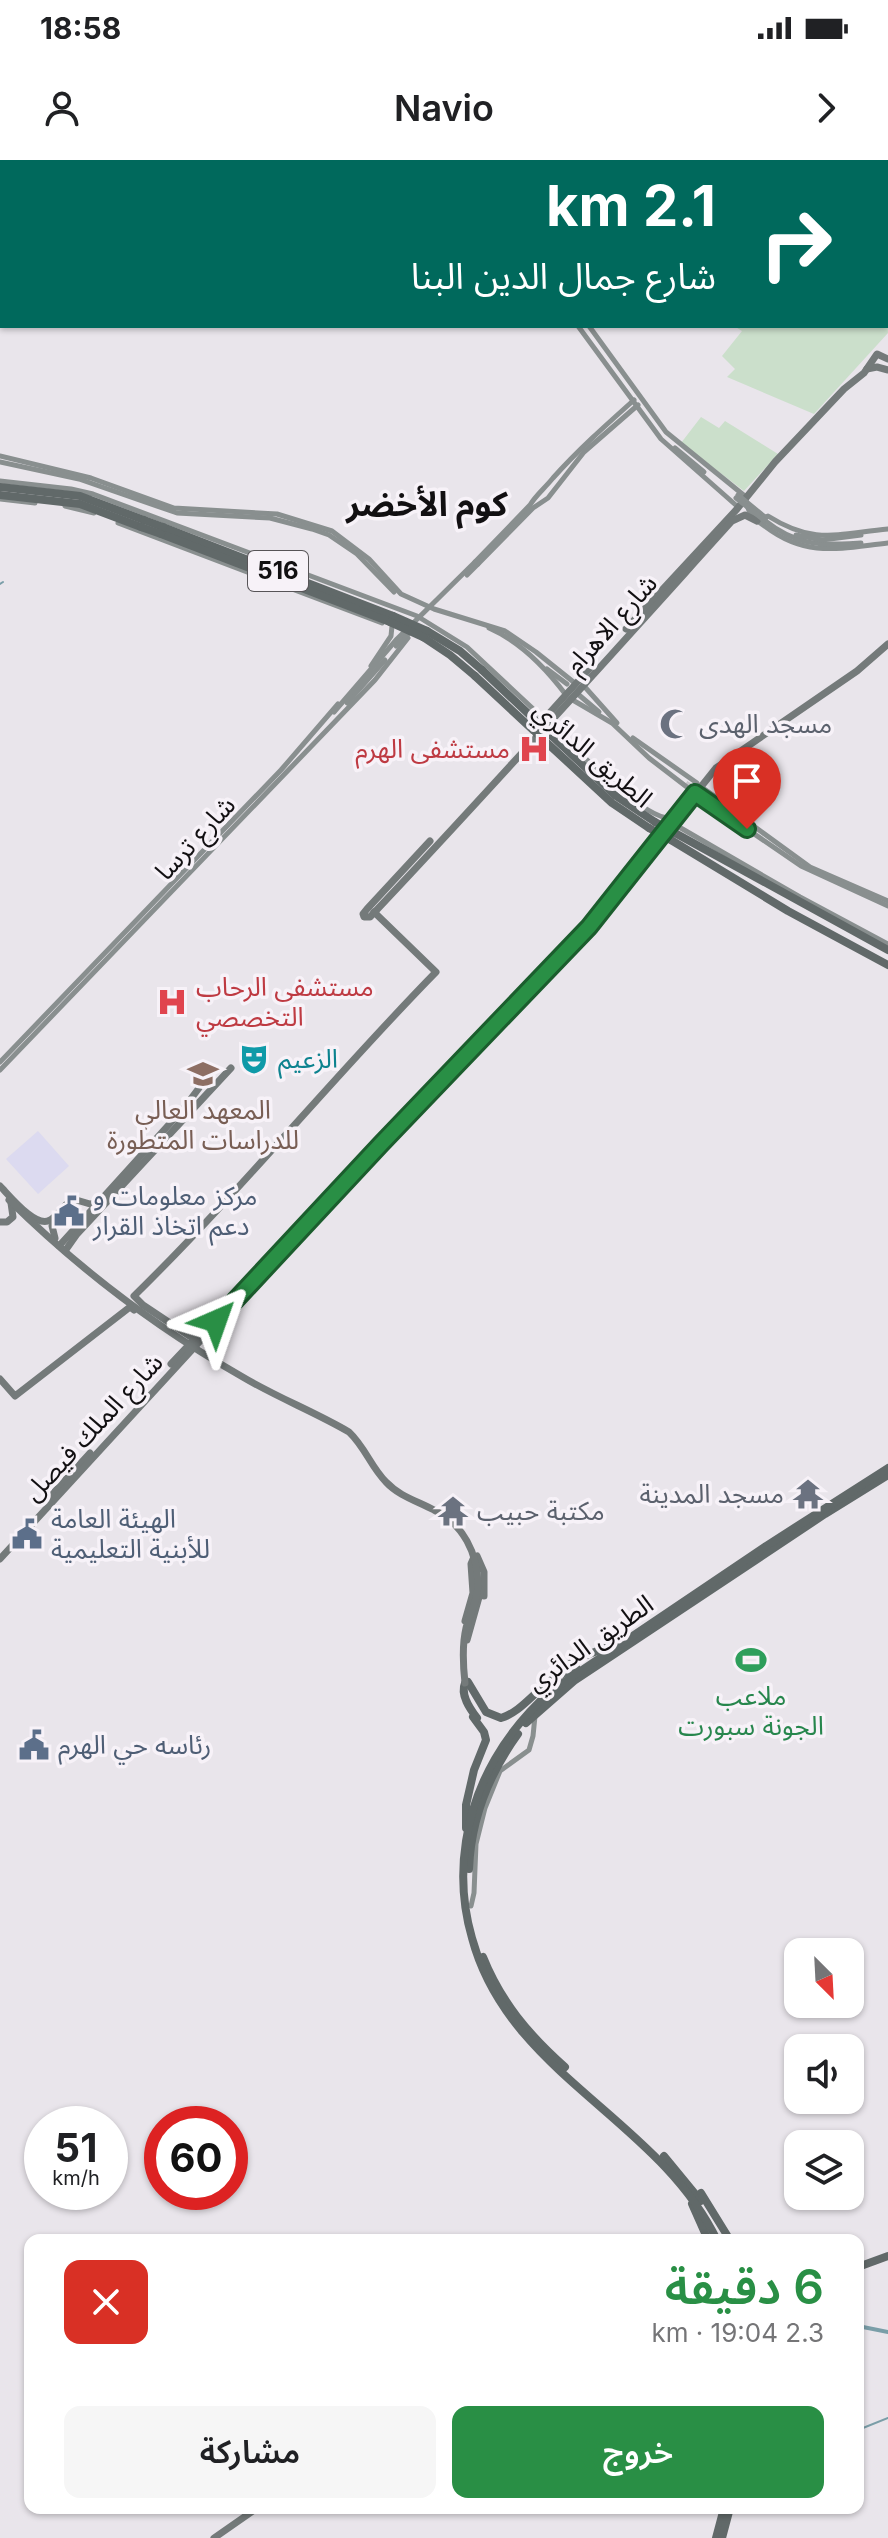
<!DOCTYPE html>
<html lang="ar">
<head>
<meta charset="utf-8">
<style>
  :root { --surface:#fff; --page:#f6f6f6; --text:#202124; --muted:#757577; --accent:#298f45 }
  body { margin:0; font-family:Inter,"Noto Sans Arabic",sans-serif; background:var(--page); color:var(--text); direction:rtl; height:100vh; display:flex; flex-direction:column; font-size:30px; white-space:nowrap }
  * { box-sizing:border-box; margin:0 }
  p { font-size:26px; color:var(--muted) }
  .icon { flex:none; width:44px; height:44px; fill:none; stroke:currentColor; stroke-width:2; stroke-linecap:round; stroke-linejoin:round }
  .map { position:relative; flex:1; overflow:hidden; direction:ltr }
  .drawer { position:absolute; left:24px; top:2074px; width:840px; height:280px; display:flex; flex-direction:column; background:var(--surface); border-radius:16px; box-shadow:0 2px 6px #0004; direction:rtl }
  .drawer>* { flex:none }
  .top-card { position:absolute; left:0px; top:0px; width:888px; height:168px; box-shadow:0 2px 6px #0004; direction:rtl; background:#00695c; color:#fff; overflow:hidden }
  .needle { width:52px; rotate:156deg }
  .fabs { position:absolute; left:784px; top:1778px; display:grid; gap:16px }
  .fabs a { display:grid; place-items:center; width:80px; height:80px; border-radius:16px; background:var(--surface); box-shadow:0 2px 6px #0004; font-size:40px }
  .speed { position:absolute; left:24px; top:1946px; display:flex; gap:16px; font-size:40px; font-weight:700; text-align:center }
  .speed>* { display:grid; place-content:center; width:104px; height:104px; border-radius:50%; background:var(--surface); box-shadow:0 2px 6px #0004; line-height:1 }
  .speed small { font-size:20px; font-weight:400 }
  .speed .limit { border:12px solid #d22; background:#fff; color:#111 }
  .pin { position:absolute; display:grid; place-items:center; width:68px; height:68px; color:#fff; margin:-82px -34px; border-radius:50% 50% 50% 0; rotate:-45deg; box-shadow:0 0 8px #0007 }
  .pin .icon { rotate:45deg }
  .me { position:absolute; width:88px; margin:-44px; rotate:43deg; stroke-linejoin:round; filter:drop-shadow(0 0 6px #0008) }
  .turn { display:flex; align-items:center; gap:28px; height:168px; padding:0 40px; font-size:36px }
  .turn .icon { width:104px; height:104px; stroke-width:2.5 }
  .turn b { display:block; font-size:56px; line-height:68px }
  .round { display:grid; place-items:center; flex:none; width:84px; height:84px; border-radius:16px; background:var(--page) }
  .headline { display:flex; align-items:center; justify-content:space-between; height:136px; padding:0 40px }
  h1 { font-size:48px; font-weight:600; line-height:60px; color:var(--accent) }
  .button { display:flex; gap:16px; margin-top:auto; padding:16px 40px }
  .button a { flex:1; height:92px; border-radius:16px; background:var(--accent); color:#fff; font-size:32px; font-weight:600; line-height:92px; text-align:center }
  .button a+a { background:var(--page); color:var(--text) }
  .status { display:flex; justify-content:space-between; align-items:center; height:56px; padding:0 40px; background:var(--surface); direction:ltr }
  .status svg { height:22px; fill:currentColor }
  header { display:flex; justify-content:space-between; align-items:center; height:104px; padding:0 40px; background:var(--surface); font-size:36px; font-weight:600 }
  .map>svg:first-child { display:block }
  .industrial { fill:#dcdaf0 }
  .green { fill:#cbdfcb }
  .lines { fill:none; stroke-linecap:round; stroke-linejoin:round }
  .stream { stroke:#7a9ea8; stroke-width:2 }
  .canal { stroke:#7a9ea8; stroke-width:4 }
  .secondary-tunnel { stroke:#c9c5ca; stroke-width:5; stroke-dasharray:5 2.5; stroke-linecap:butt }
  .secondary { stroke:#898f8f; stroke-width:5 }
  .primary { stroke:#747a7a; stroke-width:7 }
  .motorway { stroke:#616969; stroke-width:8 }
  .secondary-bridge { stroke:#898f8f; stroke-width:5 }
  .primary-bridge { stroke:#747a7a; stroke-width:7 }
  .motorway-bridge { stroke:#616969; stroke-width:8 }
  .route-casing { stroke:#1b5d2d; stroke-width:20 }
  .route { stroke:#298f45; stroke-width:14 }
  .labels { text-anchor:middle; stroke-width:7; stroke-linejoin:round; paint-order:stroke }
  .shield { fill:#f7f2f8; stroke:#575457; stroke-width:2 }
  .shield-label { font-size:24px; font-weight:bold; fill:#121012 }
  .street-label { font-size:26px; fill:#121012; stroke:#f7f2f8 }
  .worship-label { font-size:26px; fill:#5b616d; stroke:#f7f2f8; text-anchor:start }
  .health-label { font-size:26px; fill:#be3a42; stroke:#f7f2f8; text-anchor:end }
  .culture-label { font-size:26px; fill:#0d838f; stroke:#f7f2f8; text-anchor:start }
  .education-label { font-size:26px; fill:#785e54; stroke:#f7f2f8 }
  .service-label { font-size:26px; fill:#4e5e75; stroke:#f7f2f8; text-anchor:start }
  .leisure-label { font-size:26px; fill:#27864d; stroke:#f7f2f8 }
  .district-label { font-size:34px; font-weight:bold; fill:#121012; stroke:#f7f2f8 }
</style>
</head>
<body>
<div class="status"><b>18:58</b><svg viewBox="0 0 49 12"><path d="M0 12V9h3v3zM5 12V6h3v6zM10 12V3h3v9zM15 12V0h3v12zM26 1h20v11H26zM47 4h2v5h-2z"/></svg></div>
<header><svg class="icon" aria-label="forward" viewBox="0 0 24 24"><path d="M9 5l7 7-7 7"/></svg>Navio<svg class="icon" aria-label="person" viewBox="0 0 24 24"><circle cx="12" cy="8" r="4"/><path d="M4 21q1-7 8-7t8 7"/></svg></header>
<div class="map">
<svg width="888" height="2378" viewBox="0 0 888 2378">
  <rect width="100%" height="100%" fill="#e9e5eb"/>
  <path class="industrial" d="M38 971 69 1006 38 1034 6 999Z"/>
  <g class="green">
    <path d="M886 131 888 173 814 254 727 217 735 209 722 196 742 171 734 166H886Z"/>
    <path d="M701 257 719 268 725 261 778 294 744 331 681 283Z"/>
  </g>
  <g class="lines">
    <g class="stream">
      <path d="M95 0 96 2"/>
      <path d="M0 424 3 422"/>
      <path d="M858 2270 888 2258"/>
    </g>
    <path class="canal" d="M858 2166 888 2172"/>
    <path class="secondary-tunnel" d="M686 623 707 638"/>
    <g class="secondary">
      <path d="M460 0 462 2"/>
      <path d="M469 0 471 2"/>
      <path d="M578 166 661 279 738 347"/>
      <path d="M589 166 666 272 746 337C746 352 754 359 766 367 807 398 841 388 888 383"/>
      <path d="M675 288 704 312"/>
      <path d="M0 296 91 318 174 348 277 354 332 371 369 399 401 434 434 449 505 471 536 492 576 524"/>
      <path d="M0 302 79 319 177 353 270 358 312 369 329 375 357 394 394 432"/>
      <path d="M0 321 71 329 93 334 417 456 467 487 544 559"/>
      <path d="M0 339 35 343"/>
      <path d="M65 346 94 353"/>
      <path d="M763 358 768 356C814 385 837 374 888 369"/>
      <path d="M764 360C798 387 820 385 861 383"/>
      <path d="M118 363 382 463"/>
      <path d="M796 375 822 380 861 375"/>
      <path d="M475 402 530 345C536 335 544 329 553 318 578 290 606 265 634 240"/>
      <path d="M478 404 533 348 548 338 584 292 638 245"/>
      <path d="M489 468C521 482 545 507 566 535"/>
      <path d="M371 506 391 476 392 466"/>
      <path d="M547 509 567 524"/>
      <path d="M584 526 617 563"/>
      <path d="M579 535 599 552"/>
      <path d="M571 539 612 563 649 598 692 631"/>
      <path d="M549 563C570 583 644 661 671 658"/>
      <path d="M633 578 697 623"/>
      <path d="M700 626 750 661 755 667 810 707 888 741"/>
      <path d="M696 634 801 706 888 746"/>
      <path d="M675 660 679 667 800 737 888 784"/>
      <path d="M0 902 281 610 338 544"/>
      <path d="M0 910 375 520 408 478"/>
      <path d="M471 1746 474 1733 476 1684 485 1648 500 1611 529 1590 533 1576 535 1556"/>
    </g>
    <g class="primary">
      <path d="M867 209 877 207 888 210"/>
      <path d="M626 469 737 349 775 302 844 229 864 213 877 194 888 199"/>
      <path d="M544 559 590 508"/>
      <path d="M430 681 367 749 363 754 364 757H370C493 627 612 494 732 361L745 355 757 361"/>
      <path d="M508 845 597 751 641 697"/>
      <path d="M386 972 447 909"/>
      <path d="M0 1026C9 1035 36 1069 50 1060 59 1055 64 1044 73 1039L90 1044 98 1043"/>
      <path d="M0 1062H7L13 1057 11 1043"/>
      <path d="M55 1078 52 1066 57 1058"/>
      <path d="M59 1086 184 948 199 928"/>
      <path d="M65 1091 77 1074 231 908"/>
      <path d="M194 1179 143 1145 134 1136C239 1033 333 917 436 812L374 752"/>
      <path d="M171 1204 204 1169"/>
      <path d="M0 1219 15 1236 130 1147 134 1150"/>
      <path d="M47 1340 90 1293"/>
      <path d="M477 1396 484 1412V1436"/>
      <path d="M0 1399 381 984 589 767 716 608 857 511 888 484"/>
      <path d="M465 1461 473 1433 471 1404 474 1397"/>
      <path d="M467 1480 481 1430"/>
      <path d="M214 2378 257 2348"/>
    </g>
    <g class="motorway">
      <path d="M0 327 80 336 144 360"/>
      <path d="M0 335 80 344 141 367"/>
      <path d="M163 367 393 456"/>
      <path d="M161 374 390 462"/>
      <path d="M427 471 460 491 482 510"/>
      <path d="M423 477 450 495 475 516"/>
      <path d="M552 576 616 636 655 662"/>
      <path d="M546 582 612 643 649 668"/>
      <path d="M675 673 888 790"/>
      <path d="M671 680 788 751 888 805"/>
      <path d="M559 1511 581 1497 611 1486"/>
      <path d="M468 1522 486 1552 501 1558C528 1550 543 1515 577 1509"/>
      <path d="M465 1523C460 1535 470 1549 477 1558"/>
      <path d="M526 1563 574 1521 825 1354 888 1315"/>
      <path d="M466 1668V1645L474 1610 486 1580 484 1572 473 1557"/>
      <path d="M469 1709C471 1659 489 1614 518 1574"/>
      <path d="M483 1797C501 1842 529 1875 565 1907"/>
      <path d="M664 1996 701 2041"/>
      <path d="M701 2033 730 2080"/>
      <path d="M692 2044 708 2080"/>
      <path d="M717 2080C658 1958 508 1914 472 1778 463 1747 461 1713 466 1681 475 1622 506 1571 551 1531L766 1386 888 1308"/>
      <path d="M858 2107 888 2096"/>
      <path d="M716 2378 724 2348"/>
      <path d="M722 2378 730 2348"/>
    </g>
    <g class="secondary-bridge">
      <path d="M738 335 766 358"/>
      <path d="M736 338 764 360"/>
      <path d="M467 415 478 404"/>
      <path d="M396 486 412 470"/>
      <path d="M347 543 385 500"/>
      <path d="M334 552 397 479 475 402"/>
    </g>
    <path class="primary-bridge" d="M9 1040C78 1108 157 1168 241 1216 276 1237 315 1252 349 1272 365 1287 371 1307 386 1322 399 1336 417 1341 434 1350 463 1364 478 1393 478 1426 477 1441 470 1453 466 1468 462 1485 463 1505 465 1523"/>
    <g class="motorway-bridge">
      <path d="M144 360 163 367"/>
      <path d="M141 367 161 374"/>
      <path d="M393 456 427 471"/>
      <path d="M390 462 423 477"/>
      <path d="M482 510 552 576"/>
      <path d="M475 516 546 582"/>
      <path d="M655 662 675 673"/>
      <path d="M649 668 671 680"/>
    </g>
  </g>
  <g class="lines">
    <g class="route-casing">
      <path id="route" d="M216 1161 381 984 589 767 695 633 747 669"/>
    </g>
    <use href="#route" class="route"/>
  </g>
  <defs>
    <g id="mosque-bare" transform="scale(2.4)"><path d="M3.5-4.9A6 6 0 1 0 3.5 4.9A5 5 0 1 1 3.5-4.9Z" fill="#6b7280" stroke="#f7f2f8" stroke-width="2.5" paint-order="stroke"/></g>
    <g id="hospital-bare" transform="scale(2.4)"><path d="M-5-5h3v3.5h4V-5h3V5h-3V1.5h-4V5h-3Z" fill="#e0444e" stroke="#f7f2f8" stroke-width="2.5" paint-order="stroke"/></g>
    <g id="theatre-bare" transform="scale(2.4)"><path d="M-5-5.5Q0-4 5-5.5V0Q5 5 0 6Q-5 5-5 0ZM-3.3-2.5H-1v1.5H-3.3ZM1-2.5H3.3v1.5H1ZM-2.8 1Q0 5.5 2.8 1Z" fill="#0f9aa8" stroke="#f7f2f8" stroke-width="2.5" paint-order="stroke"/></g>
    <g id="university-bare" transform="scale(2.4)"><path d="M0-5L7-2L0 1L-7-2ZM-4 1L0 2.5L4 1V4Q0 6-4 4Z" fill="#8d6e63" stroke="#f7f2f8" stroke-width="2.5" paint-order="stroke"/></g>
    <g id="civic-bare" transform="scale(2.4)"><path d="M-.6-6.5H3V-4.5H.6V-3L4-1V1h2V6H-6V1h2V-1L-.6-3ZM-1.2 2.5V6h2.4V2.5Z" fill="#5c6f8a" stroke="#f7f2f8" stroke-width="2.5" paint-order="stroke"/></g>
    <g id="temple-bare" transform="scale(2.4)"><path d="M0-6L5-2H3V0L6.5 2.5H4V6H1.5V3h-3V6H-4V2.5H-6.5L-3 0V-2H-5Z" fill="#6b7280" stroke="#f7f2f8" stroke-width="2.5" paint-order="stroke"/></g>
    <g id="stadium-bare" transform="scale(2.4)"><path d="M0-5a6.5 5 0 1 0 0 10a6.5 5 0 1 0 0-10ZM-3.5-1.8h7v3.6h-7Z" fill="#2e9e5b" stroke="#f7f2f8" stroke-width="2.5" paint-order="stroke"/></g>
  </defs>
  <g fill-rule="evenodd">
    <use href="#mosque-bare" x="675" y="564"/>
    <use href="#hospital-bare" x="534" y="589"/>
    <use href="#hospital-bare" x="172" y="842"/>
    <use href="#theatre-bare" x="254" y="899"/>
    <use href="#university-bare" x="203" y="914"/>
    <use href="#civic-bare" x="69" y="1051"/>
    <use href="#temple-bare" x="808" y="1334"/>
    <use href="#temple-bare" x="453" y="1351"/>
    <use href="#civic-bare" x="27" y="1374"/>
    <use href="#stadium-bare" x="751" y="1500"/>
    <use href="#civic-bare" x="34" y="1585"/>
  </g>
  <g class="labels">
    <rect class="shield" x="248" y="391" width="60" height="40" rx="6"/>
    <g class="shield-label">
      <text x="278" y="419">516</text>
    </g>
    <g class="street-label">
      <text transform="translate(611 464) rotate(-48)" y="9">شارع الاهرام</text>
      <text transform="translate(593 594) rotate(41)" y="9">الطريق الدائري</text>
      <text transform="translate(195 678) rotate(-47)" y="9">شارع ترسا</text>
      <text transform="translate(93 1267) rotate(-47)" y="9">شارع الملك فيصل</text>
      <text transform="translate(590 1483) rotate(-35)" y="9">الطريق الدائري</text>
    </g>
    <g class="worship-label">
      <text x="699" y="573">مسجد الهدى</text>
      <text x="784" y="1343" text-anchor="end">مسجد المدينة</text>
      <text x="477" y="1360">مكتبة حبيب</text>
    </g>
    <g class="health-label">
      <text x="510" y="598">مستشفى الهرم</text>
      <text x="196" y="836" text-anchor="start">مستشفى الرحاب<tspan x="196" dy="30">التخصصي</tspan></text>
    </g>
    <g class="culture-label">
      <text x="278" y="908">الزعيم</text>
    </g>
    <g class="education-label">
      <text x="203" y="959">المعهد العالي<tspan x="203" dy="30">للدراسات المتطورة</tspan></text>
    </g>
    <g class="service-label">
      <text x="93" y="1045">مركز معلومات و<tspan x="93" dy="30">دعم اتخاذ القرار</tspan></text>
      <text x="51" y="1368">الهيئة العامة<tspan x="51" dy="30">للأبنية التعليمية</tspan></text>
      <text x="58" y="1594">رئاسه حي الهرم</text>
    </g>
    <g class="leisure-label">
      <text x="751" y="1545">ملاعب<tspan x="751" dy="30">الجونة سبورت</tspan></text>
    </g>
    <g class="district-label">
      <text x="427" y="356">كوم الأخضر</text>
    </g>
  </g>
</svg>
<div class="fabs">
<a><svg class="needle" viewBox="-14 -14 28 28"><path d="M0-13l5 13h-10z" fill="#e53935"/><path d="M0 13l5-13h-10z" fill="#757577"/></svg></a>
<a><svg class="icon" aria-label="sound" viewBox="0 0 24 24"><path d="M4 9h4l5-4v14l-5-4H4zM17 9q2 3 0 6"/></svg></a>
<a><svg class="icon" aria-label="layers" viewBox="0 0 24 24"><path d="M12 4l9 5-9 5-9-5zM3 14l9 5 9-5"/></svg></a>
</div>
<div class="speed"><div>51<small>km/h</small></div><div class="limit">60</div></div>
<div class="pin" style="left:747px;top:669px;background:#d93025"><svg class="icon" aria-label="arrive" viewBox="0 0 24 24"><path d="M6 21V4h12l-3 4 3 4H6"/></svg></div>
<svg class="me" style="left:216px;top:1161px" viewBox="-20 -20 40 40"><path d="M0-17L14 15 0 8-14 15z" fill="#298f45" stroke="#fff" stroke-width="4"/></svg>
<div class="top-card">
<div class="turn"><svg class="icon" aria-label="right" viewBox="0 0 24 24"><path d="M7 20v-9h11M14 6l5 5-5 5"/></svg><div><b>2.1 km</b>شارع جمال الدين البنا</div></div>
</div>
<section class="drawer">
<div class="headline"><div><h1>6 دقيقة</h1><p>2.3 km · 19:04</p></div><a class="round" style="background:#d93025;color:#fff"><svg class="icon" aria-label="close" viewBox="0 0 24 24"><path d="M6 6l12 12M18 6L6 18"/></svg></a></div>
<div class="button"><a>خروج</a><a>مشاركة</a></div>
</section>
</div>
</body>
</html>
